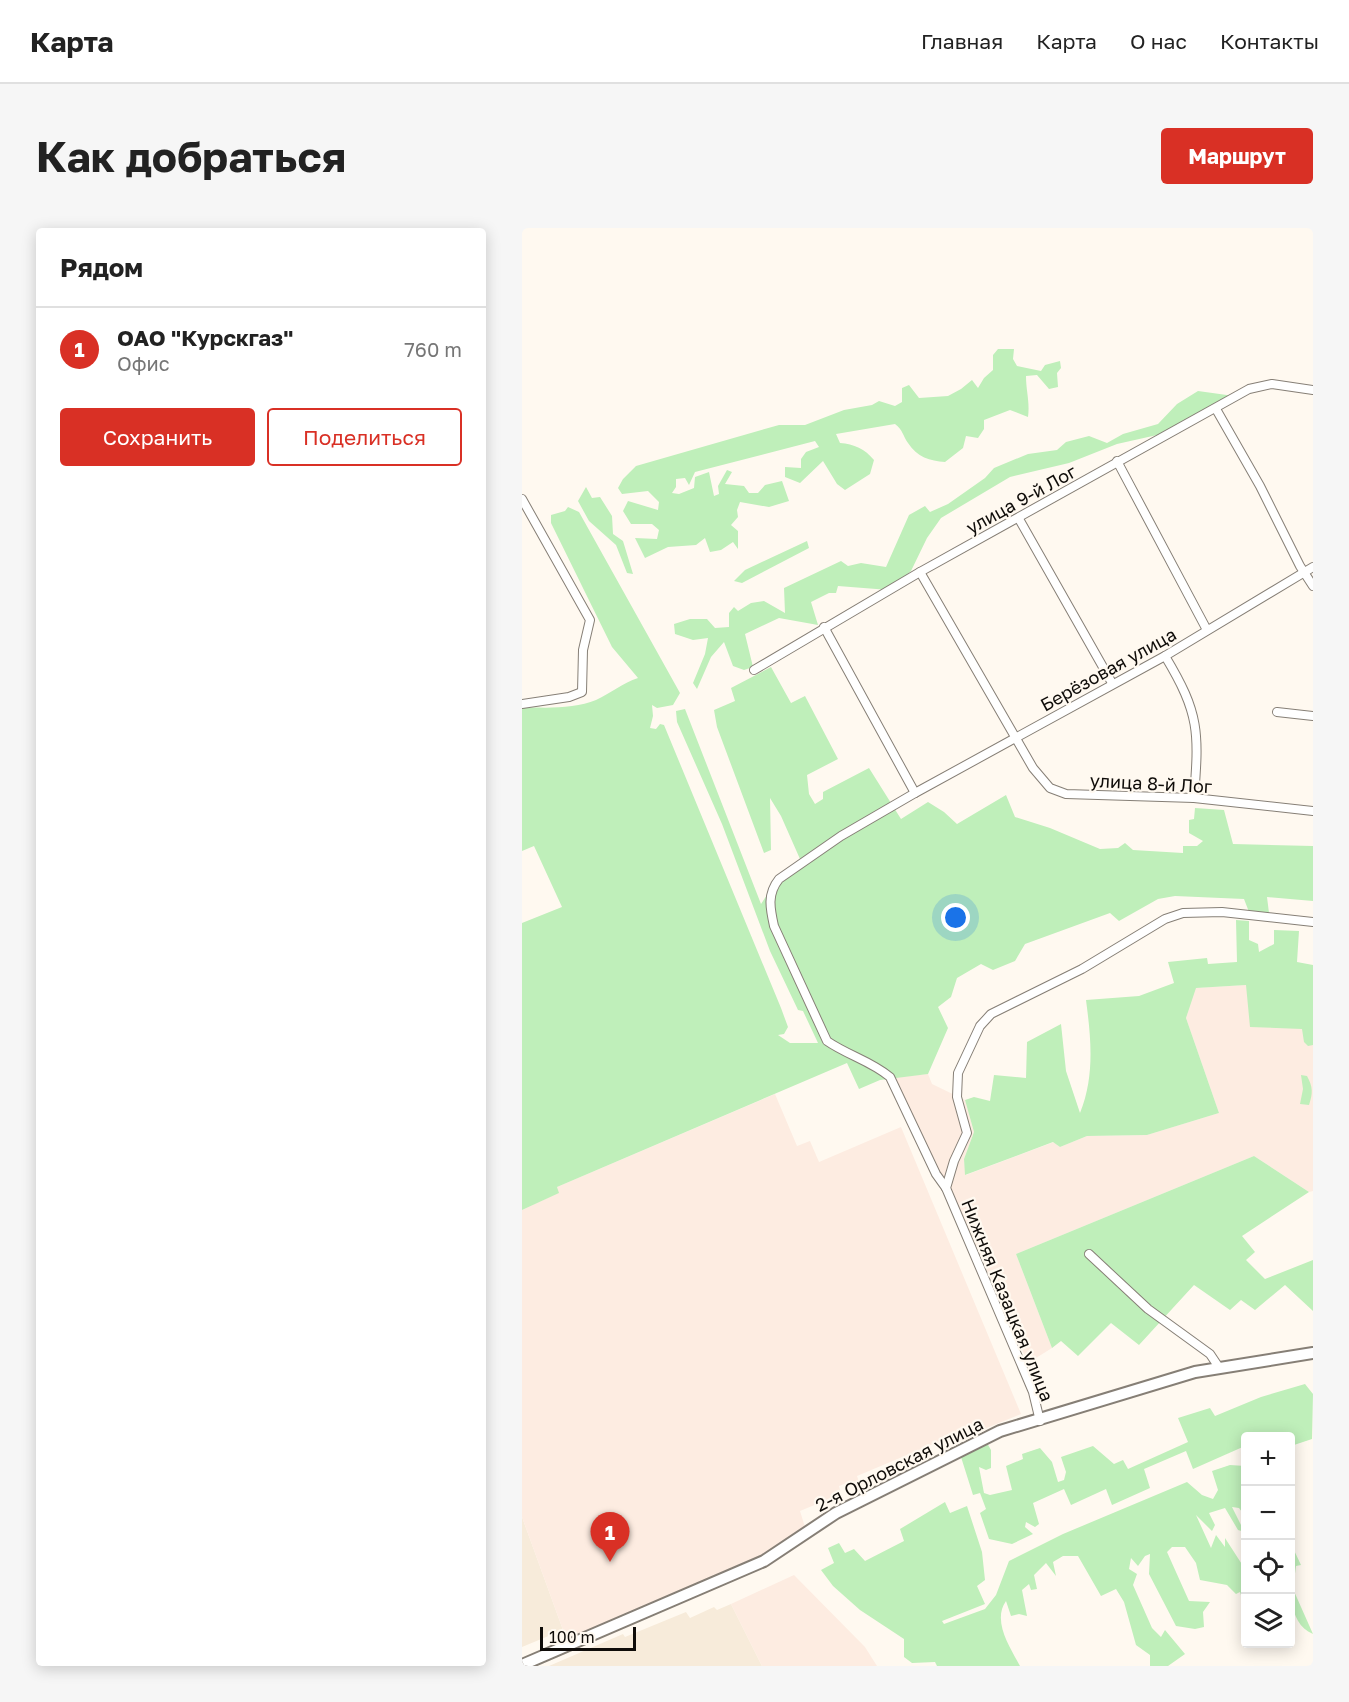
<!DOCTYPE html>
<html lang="ru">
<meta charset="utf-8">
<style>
body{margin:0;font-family:"Golos Text",sans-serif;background:#f6f6f6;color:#222}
.controls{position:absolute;right:18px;bottom:18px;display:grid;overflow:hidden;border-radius:6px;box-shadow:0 3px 15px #0003}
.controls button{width:54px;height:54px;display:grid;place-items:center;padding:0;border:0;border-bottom:2px solid #e0e0e0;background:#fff;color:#222;font:30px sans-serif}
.scale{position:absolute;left:18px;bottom:15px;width:96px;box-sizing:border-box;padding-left:6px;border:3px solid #0f0c09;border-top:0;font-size:16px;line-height:21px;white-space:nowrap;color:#0f0c09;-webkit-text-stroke:4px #fff9f0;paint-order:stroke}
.you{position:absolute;left:434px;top:690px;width:21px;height:21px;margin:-15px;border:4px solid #fff;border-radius:50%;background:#1a73e8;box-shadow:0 0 0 9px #1a73e833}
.badge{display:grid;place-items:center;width:39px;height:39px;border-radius:50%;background:#d93025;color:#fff;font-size:20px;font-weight:700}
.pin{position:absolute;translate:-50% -50px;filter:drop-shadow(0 2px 3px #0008)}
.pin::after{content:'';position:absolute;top:32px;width:21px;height:18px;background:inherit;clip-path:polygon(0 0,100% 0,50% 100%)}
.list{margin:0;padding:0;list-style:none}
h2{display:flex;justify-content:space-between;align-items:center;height:78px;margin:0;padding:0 24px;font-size:26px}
h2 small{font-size:20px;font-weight:400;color:#767676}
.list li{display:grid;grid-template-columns:39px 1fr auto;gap:18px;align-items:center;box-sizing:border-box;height:84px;padding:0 24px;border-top:2px solid #e0e0e0}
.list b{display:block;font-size:22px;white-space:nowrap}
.list p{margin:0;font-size:20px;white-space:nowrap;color:#767676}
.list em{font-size:20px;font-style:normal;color:#767676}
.actions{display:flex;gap:12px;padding:18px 24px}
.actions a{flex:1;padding:14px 0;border:2px solid #d93025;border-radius:6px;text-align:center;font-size:21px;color:#d93025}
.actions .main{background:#d93025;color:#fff}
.icon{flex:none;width:33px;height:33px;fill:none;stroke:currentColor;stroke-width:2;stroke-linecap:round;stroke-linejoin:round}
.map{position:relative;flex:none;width:791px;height:1438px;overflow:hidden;border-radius:6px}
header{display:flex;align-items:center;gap:36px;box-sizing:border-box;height:84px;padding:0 30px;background:#fff;border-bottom:2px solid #e0e0e0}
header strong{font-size:28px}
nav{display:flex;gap:33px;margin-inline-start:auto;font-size:21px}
.intro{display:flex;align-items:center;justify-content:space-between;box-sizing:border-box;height:144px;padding:0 36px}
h1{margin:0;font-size:42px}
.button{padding:15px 27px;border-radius:6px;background:#d93025;color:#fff;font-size:21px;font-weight:700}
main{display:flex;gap:36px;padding:0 36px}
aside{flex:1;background:#fff;border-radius:6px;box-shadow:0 3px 15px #0003}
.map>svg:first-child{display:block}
.built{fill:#f7ebda}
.industrial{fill:#fdece1}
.green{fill:#bfefba}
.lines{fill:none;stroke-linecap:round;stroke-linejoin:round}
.street-casing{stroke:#867f76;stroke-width:10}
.secondary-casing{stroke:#867f76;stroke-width:14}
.street{stroke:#fff;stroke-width:8}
.secondary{stroke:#fff;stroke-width:10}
.labels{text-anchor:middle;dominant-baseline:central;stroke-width:4.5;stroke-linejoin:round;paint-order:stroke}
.street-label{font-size:18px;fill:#0f0c09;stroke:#fff9f0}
</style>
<header>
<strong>Карта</strong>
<nav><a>Главная</a><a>Карта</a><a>О нас</a><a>Контакты</a></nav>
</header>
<div class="intro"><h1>Как добраться</h1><a class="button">Маршрут</a></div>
<main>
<aside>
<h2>Рядом<small></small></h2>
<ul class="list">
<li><span class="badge">1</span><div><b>ОАО &quot;Курскгаз&quot;</b><p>Офис</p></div><em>760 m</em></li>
</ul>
<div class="actions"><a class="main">Сохранить</a><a>Поделиться</a></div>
</aside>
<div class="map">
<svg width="791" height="1438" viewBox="0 0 791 1438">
<rect width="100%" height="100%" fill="#fff9f0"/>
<g class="built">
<path d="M0,1289L41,1402L0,1419Z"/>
<path d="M209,1376L240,1438H27L101,1406L103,1409L164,1384L168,1390L192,1379L195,1382Z"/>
</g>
<g class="industrial">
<path d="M724,757L791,801V963L787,964L732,928L494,1026L530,1120L506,1135L427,957L417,946L371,849L406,846L410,856L443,872L452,904L442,931L444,947L532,914L538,919L565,908L625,907L697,885L664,790L673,760Z"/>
<path d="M253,866L275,918L288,913L297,934L379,899L499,1186L425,1216L423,1211L335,1248L337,1254L328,1258L327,1254L317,1258L319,1266L278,1283L283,1299L241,1328L45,1413L0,1289V982L36,965L35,959Z"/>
<path d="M272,1347L343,1419L355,1438H240L209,1376Z"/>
</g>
<g class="green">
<path d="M476,121H492L491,131L495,138L519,143L523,137L538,133L539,140L535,145L536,159L527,161L515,147L504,148C504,163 508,174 506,189L488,182L462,192V201L456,210L444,208L441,220L423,234C408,233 395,229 386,215C381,208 381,202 373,196L314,206L318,215C332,216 343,221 352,232L348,246L323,262L315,256L301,233L278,255L263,249V239L279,240V231L284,224L297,219L293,213L173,244L167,257L163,250L154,251V259L150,265L157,266L172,260L173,249L187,244L192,268L197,266L196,258L205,242L210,244L203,256L222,258L227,265H236L243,257L260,253L267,273L247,279L218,274L215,282L216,289L209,297L216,303V321L211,314L199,322L188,324L183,310L174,317L146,319L123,330L113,310L135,311L137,302L130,296H109L101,283L106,273L136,282L137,274L126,263L100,266L96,260L101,251L114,238L257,197H283L322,182L350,177L357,173L373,178L380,174V160L387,157L397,170L426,168L439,161L450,152L456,160L462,150L471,142V127Z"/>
<path d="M676,163L712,168L644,205L595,216L547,235L488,249L419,290L405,310L389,343L367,362L316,358L314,365H307L289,374L296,397L257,390L223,406L231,439L222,442L211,438L202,414L189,429L175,461L171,455L183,426L186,410L171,412L153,406L152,396L168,391H185L193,400L207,399V385L212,379L216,383L229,375L242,373L263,385L262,360L319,333L326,338L339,335L364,339L387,287L403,278L408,284L426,276L463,250L472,240L506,226L535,222L544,214L567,208L585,215L601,206L636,196L655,176Z"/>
<path d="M64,259L70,270L78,269L90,288L91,306L101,313L111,346L105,345L94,317L67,293L56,273Z"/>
<path d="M46,279L57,284L158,465L151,477L135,480L130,477L131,488L128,500L134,501L138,496L142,497L259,780L266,799L262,806L256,807L268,815H296L281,783L276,782L248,723L200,596L155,494L154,483L163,481L239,676L258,647L278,631L259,588L248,570L249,622L242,625L195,499L192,482L213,473L209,460L249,439L269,475L283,468L316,531L285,547L287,566L293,576L301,571V564L347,540L379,591L406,574L422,584L435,596L484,567L493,589L528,600L578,621L596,620L603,615L611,622L661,625V618H675L681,613L667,605V592L672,591L673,580L702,582L711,616L791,618V673L745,669L747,685L727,684L722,671L653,668L636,671L597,693L588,685L503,716L493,733L471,742L459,736L435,750L429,769L416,779L426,800L406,846L358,852L337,861L325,835L35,959L37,965L0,982V695L40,679L12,618L0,623V479C23,480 53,481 74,472C89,465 101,455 116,450L90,419L29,295V287L43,283Z"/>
<path d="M285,313L287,320L220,355L212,353L223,342Z"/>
<path d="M714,692L727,693V712L736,716L737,724L752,716V702L777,703L775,734L791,737V817L786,818L782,814L780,801L728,799L724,757L674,760L664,790L697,885L625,907L565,908L538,919L531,914L443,947L442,931L452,904L443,872L452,869L468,873L472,847L504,850L505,814L539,796L544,843L558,885C573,848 569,810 564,772L617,768L652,755L646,734L685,730L686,736L715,734Z"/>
<path d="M779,847L785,848C791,859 791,865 787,877L778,876L781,861Z"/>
<path d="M732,928L787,964L720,1008L733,1024L724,1032L743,1051L791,1032V1083L763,1057L733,1082L719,1072L708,1082L672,1057L617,1117L589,1095L556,1128L539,1113L530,1120L494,1026Z"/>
<path d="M783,1156L791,1166L790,1211L769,1218L768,1208H724L723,1218L671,1241L664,1223L622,1241L628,1260L590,1277L584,1261L549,1277L542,1261L511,1275L517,1296L513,1299L504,1294L503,1299L511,1306L490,1316L467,1311L458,1285L464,1281L458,1265L451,1267L439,1229L465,1215L469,1222V1240L464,1242L457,1239L462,1265L468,1267L490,1262L484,1238L501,1231L500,1226L518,1220L530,1234L536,1254L542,1252L544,1244L539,1229L571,1218L592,1236L601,1232L606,1241L666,1214L656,1190L688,1180L693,1188L739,1169Z"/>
<path d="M708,1237L723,1238V1288L717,1280L710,1279L719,1297L723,1299V1304L716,1302L703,1280L687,1285L693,1297L690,1303L674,1287L689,1320L694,1307L703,1319V1310L723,1341V1380L718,1364L714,1366L705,1357L678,1352L674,1335L663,1319H650L645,1324L667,1373L688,1374L681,1384L682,1399L673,1401L654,1398L627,1346L628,1326L623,1328L616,1338L609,1330L607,1341L615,1346L611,1357L630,1400L639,1409L643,1402L663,1426L646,1438H628V1427L614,1417L602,1374L594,1361L579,1368L556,1328H541L531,1334L534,1348L524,1335L512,1347L515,1361L509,1362L507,1356L500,1362L505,1388L497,1386L489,1388L484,1373C470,1393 488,1419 498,1438H415L413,1434L390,1435L382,1429V1411L338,1382L311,1358L299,1342L312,1335L306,1320L317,1315L323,1325L332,1321L343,1333L382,1313L378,1301L423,1274L428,1285L445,1278L460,1324L463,1352L455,1358L463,1376L420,1393L422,1396L463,1381L474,1367L487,1333L541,1306L665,1254L680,1267L691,1271L696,1262L690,1243Z"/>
<path d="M768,1298L770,1318L779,1337L774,1338L771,1361L791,1406C764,1395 768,1354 769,1329L771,1325L769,1321Z"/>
</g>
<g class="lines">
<defs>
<g id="street">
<path d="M694,181L738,258L778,338L791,358"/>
<path d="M595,233L685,402"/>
<path d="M0,271L68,392L61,422L60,464L47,469L0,476"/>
<path d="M497,291L590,455"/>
<path d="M398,344L511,540L528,560L544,566L672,570L791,583"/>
<path d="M302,399L393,565"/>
<path d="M643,428C678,486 677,504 672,570"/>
<path d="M232,442L398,344L727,161L750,156L791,162"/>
<path d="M755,484L791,488"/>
<path d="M424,960L414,946L368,849C349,833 325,827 305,813L252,698C248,680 245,666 257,651L319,608L393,565L643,428L791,339"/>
<path d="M567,1026L626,1081L688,1126L696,1138"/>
<path d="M518,1193L511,1164L424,960L432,933L445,905L435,869L436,845L458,798L469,786L560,741L643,691L661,685L700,684L791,694"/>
</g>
<path id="secondary" d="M0,1437L242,1333L314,1285L478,1203L673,1144L791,1125"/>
</defs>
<use href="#street" class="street-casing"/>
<use href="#secondary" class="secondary-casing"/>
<use href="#street" class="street"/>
<use href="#secondary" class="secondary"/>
</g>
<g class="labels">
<g class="street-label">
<text transform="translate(499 271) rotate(-29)">улица 9-й Лог</text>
<text transform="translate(586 441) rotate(-29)">Берёзовая улица</text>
<text transform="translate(629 555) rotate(3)">улица 8-й Лог</text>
<text transform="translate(486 1072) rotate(68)">Нижняя Казацкая улица</text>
<text transform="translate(377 1236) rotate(-27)">2-я Орловская улица</text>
</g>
</g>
</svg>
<div class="controls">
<button>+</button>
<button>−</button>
<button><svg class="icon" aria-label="locate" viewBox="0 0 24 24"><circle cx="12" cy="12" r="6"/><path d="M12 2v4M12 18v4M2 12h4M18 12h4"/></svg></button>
<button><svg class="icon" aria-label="layers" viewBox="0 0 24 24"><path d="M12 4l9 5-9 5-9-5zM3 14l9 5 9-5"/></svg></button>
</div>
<div class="scale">100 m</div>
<div class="you"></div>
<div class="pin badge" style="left:88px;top:1334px">1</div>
</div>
</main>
